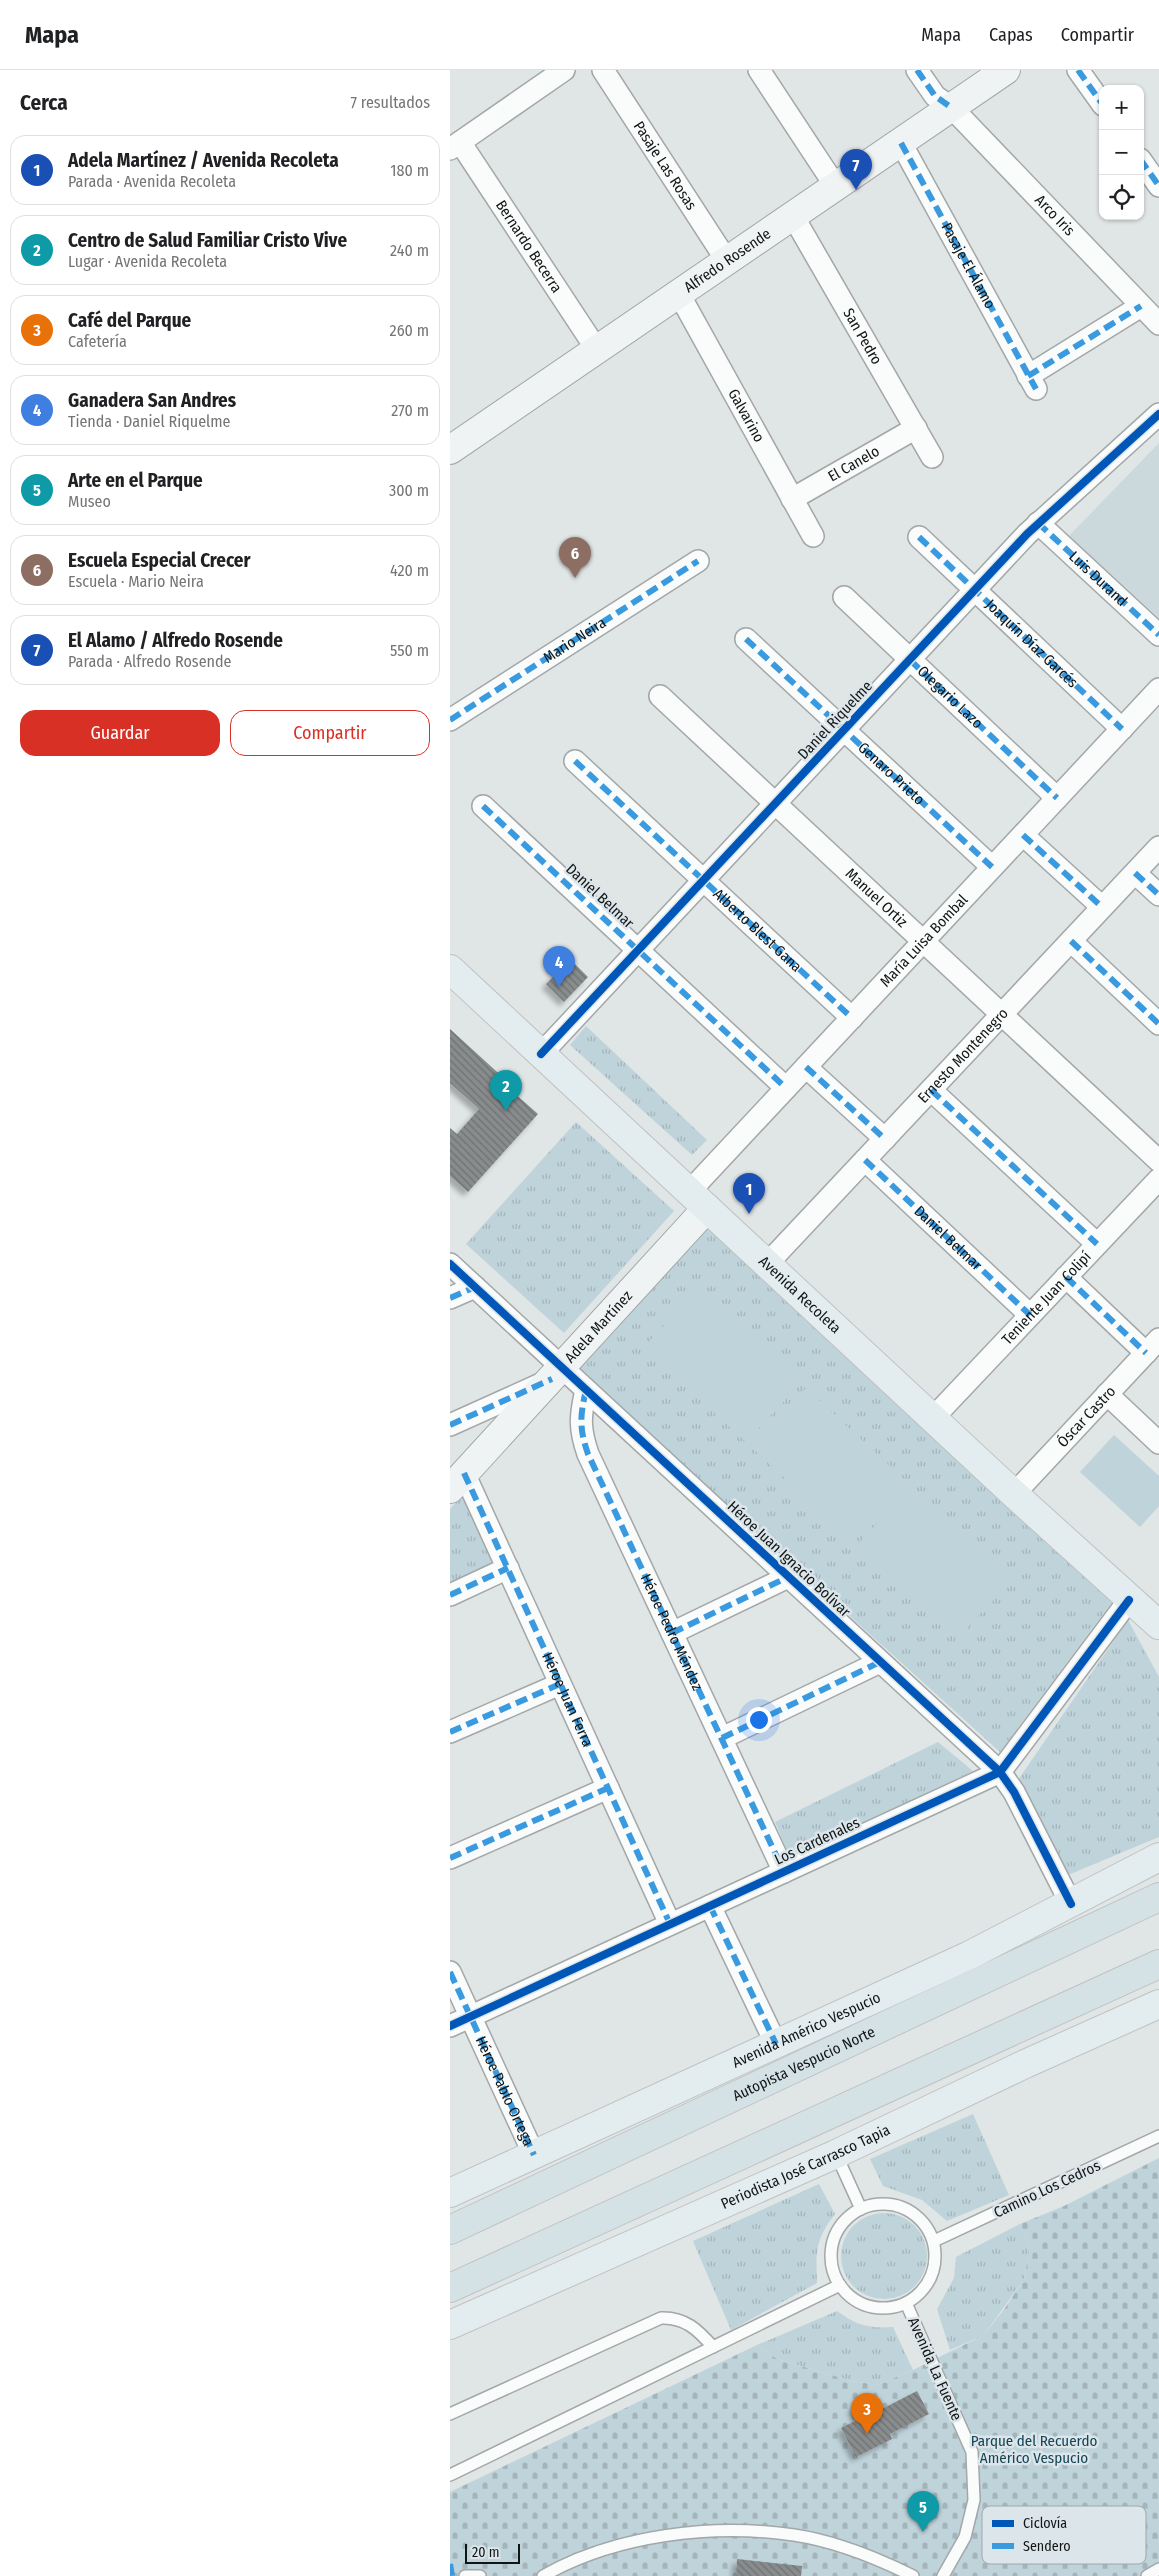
<!DOCTYPE html>
<html lang="es">
<meta charset="utf-8">
<style>
body{margin:0;font-family:"Fira Sans Condensed",sans-serif;background:#f6f6f6;color:#202124}
.controls{position:absolute;right:15px;top:15px;display:grid;overflow:hidden;border-radius:10px;box-shadow:0 1px 4px #0004}
.controls button{width:45px;height:45px;display:grid;place-items:center;padding:0;border:0;border-bottom:1px solid #e0e0e0;background:#fff;color:#202124;font:25px sans-serif}
.scale{position:absolute;left:15px;bottom:12px;width:55px;box-sizing:border-box;padding-left:5px;border:2px solid #111516;border-top:0;font-size:14px;line-height:18px;white-space:nowrap;color:#111516;-webkit-text-stroke:4px #dce6ea;paint-order:stroke}
.you{position:absolute;left:308px;top:1649px;width:18px;height:18px;margin:-12px;border:4px solid #fff;border-radius:50%;background:#1a73e8;box-shadow:0 0 0 8px #1a73e833}
.badge{display:grid;place-items:center;width:32px;height:32px;border-radius:50%;background:#d93025;color:#fff;font-size:16px;font-weight:700}
.pin{position:absolute;translate:-50% -41px;filter:drop-shadow(0 1px 2px #0008)}
.pin::after{content:'';position:absolute;top:26px;width:18px;height:15px;background:inherit;clip-path:polygon(0 0,100% 0,50% 100%)}
.list{margin:0;padding:0;list-style:none}
h2{display:flex;justify-content:space-between;align-items:center;height:65px;margin:0;padding:0 20px;font-size:21px}
h2 small{font-size:16px;font-weight:400;color:#757577}
.list li{display:grid;grid-template-columns:32px 1fr auto;gap:15px;align-items:center;box-sizing:border-box;height:70px;margin:0 10px 10px;padding:0 10px;border:1px solid #e0e0e0;border-radius:15px}
.list b{display:block;font-size:19px;white-space:nowrap}
.list p{margin:0;font-size:16px;white-space:nowrap;color:#757577}
.list em{font-size:16px;font-style:normal;color:#757577}
.actions{display:flex;gap:10px;padding:15px 20px}
.actions a{flex:1;padding:11px 0;border:1px solid #d93025;border-radius:15px;text-align:center;font-size:18px;color:#d93025}
.actions .main{background:#d93025;color:#fff}
.icon{flex:none;width:28px;height:28px;fill:none;stroke:currentColor;stroke-width:2;stroke-linecap:round;stroke-linejoin:round}
.map{position:relative;flex:none;width:709px;height:2506px;overflow:hidden}
header{display:flex;align-items:center;gap:30px;box-sizing:border-box;height:70px;padding:0 25px;background:#fff;border-bottom:1px solid #e0e0e0}
header strong{font-size:24px}
nav{display:flex;gap:28px;margin-inline-start:auto;font-size:18px}
main{display:flex}
aside{flex:1;background:#fff}
.map>svg:first-child{display:block}
.built{fill:#cbd8dc}
.grass{fill:url(#grass-tufts)}
.cemetery{fill:url(#cemetery-stones)}
.garden{fill:#bfd3da}
.building{fill:url(#building-back-hatch);filter:url(#shadow)}
.lines{fill:none;stroke-linecap:round;stroke-linejoin:round}
.lane-casing{stroke:#a3a7a8;stroke-width:14}
.street-casing{stroke:#a3a7a8;stroke-width:24}
.secondary-casing{stroke:#a3a7a8;stroke-width:30}
.primary-casing{stroke:#c0c2c3;stroke-width:30}
.highway-casing{stroke:#c0c2c3;stroke-width:30}
.lane{stroke:#fafbfb;stroke-width:11}
.street{stroke:#fafbfb;stroke-width:21}
.secondary{stroke:#eff3f4;stroke-width:28}
.primary{stroke:#e3ecee;stroke-width:28}
.highway{stroke:#d4e2e6;stroke-width:28}
.quiet{stroke:#3a9adf;stroke-width:6;stroke-dasharray:12 6;stroke-linecap:butt}
.cycleway-casing{stroke:#dce6ea;stroke-width:11}
.cycleway{stroke:#0057b8;stroke-width:8}
.labels{text-anchor:middle;dominant-baseline:central;stroke-width:5;stroke-linejoin:round;paint-order:stroke}
.street-label{font-size:15px;fill:#111516;stroke:#dce6ea}
.park-label{font-size:15px;fill:#144555;stroke:#dce6ea}
.key{fill:#dce6ea;stroke:#9fa7aa;stroke-width:1}
.key-label{font-size:14px;fill:#111516}
</style>
<header>
<strong>Mapa</strong>
<nav><a>Mapa</a><a>Capas</a><a>Compartir</a></nav>
</header>
<main>
<aside>
<h2>Cerca<small>7 resultados</small></h2>
<ul class="list">
<li><span class="badge" style="background:#1a4fb4">1</span><div><b>Adela Martínez / Avenida Recoleta</b><p>Parada · Avenida Recoleta</p></div><em>180 m</em></li>
<li><span class="badge" style="background:#0f9aa8">2</span><div><b>Centro de Salud Familiar Cristo Vive</b><p>Lugar · Avenida Recoleta</p></div><em>240 m</em></li>
<li><span class="badge" style="background:#e8710a">3</span><div><b>Café del Parque</b><p>Cafetería</p></div><em>260 m</em></li>
<li><span class="badge" style="background:#3f7fe0">4</span><div><b>Ganadera San Andres</b><p>Tienda · Daniel Riquelme</p></div><em>270 m</em></li>
<li><span class="badge" style="background:#0f9aa8">5</span><div><b>Arte en el Parque</b><p>Museo</p></div><em>300 m</em></li>
<li><span class="badge" style="background:#8d6e63">6</span><div><b>Escuela Especial Crecer</b><p>Escuela · Mario Neira</p></div><em>420 m</em></li>
<li><span class="badge" style="background:#1a4fb4">7</span><div><b>El Alamo / Alfredo Rosende</b><p>Parada · Alfredo Rosende</p></div><em>550 m</em></li>
</ul>
<div class="actions"><a class="main">Guardar</a><a>Compartir</a></div>
</aside>
<div class="map">
<svg width="709" height="2506" viewBox="0 0 709 2506">
<defs>
<pattern id="grass-tufts" width="24" height="20" patternUnits="userSpaceOnUse" patternTransform="scale(1.25)"><rect width="24" height="20" fill="#bfd3da"/><path d="M3 7l-1-3M5 7V3M7 7l1-3M15 17l-1-3M17 17v-4M19 17l1-3" fill="none" stroke="#a3b4ba"/></pattern>
<pattern id="cemetery-stones" width="16" height="16" patternUnits="userSpaceOnUse" patternTransform="scale(1.25)"><rect width="16" height="16" fill="#bfd3da"/><path d="M2 7V4a2 2 0 0 1 4 0v3zM10 15v-3a2 2 0 0 1 4 0v3z" fill="#a3b4ba"/></pattern>
<pattern id="building-back-hatch" width="6" height="6" patternUnits="userSpaceOnUse" patternTransform="scale(1.25)"><rect width="6" height="6" fill="#898c8d"/><path d="M-1 5l2 2M0 0l6 6M5-1l2 2" fill="none" stroke="#6f7172"/></pattern>
<filter id="shadow"><feDropShadow dx="-4.5" dy="4.5" stdDeviation="2.5" flood-color="#0004"/></filter>
</defs>
<rect width="100%" height="100%" fill="#e0e5e6"/>
<path class="built" d="M709,373V548L619,466Z"/>
<g class="grass">
<path d="M136,956L257,1070L242,1085L120,975Z"/>
<path d="M126,1052L224,1141L114,1263L16,1174Z"/>
<path d="M258,1154L662,1532L550,1682L127,1299Z"/>
<path d="M16,1422L42,1490L38,1500L0,1517V1439Z"/>
<path d="M678,1550L709,1607V1767L618,1805L568,1710Z"/>
<path d="M488,1672L523,1701L340,1788L325,1752Z"/>
<path d="M523,2044L559,2125L497,2151L472,2130L433,2116L420,2089Z"/>
<path d="M369,2114L385,2144C365,2170 366,2181 367,2213L281,2260L243,2171Z"/>
<circle cx="434" cy="2186" r="43"/>
<path d="M570,2154L580,2178L574,2209L534,2265L500,2280L487,2239L504,2208L506,2187Z"/>
<path d="M387,2241C406,2255 419,2259 443,2257L463,2300L428,2315L402,2311L327,2289L307,2275Z"/>
</g>
<path class="cemetery" d="M709,2088V2506H0V2422L307,2275L327,2289L402,2311L428,2315L463,2300L534,2265L555,2238L574,2209L580,2178L570,2154L614,2136Z"/>
<g class="garden">
<path d="M248,1218L351,1313L296,1372L194,1277Z"/>
<path d="M356,1318L456,1411L401,1470L301,1377Z"/>
<path d="M664,1365L709,1406V1436L690,1457L630,1402Z"/>
<path d="M462,1416L562,1510L507,1569L407,1475Z"/>
</g>
<g class="building">
<path d="M125,894L138,907L114,932L96,914L112,898L117,902Z"/>
<path d="M0,959L57,1011L54,1014L88,1044L18,1122L0,1106V1058L7,1064L29,1039L0,1013Z"/>
<path d="M467,2321L479,2344L440,2364L442,2369L406,2387L391,2358L407,2350L402,2338L422,2328L428,2341Z"/>
<path d="M287,2489L352,2496L351,2506H286Z"/>
</g>
<g class="lines">
<defs>
<g id="lane">
<path d="M386,2084L411,2139"/>
<circle cx="433" cy="2186" r="52"/>
<path d="M484,2171L709,2066"/>
<path d="M456,2233L522,2382L524,2430L515,2467L493,2506"/>
<path d="M0,2344L211,2248C235,2247 248,2260 263,2277"/>
<path d="M0,2405L390,2215"/>
<path d="M15,2506H30"/>
<path d="M93,2506C165,2465 263,2453 344,2465C384,2471 427,2488 463,2506"/>
<path d="M697,2506L709,2499"/>
</g>
<g id="street">
<path id="s1" d="M153,0L277,191"/>
<path d="M309,0L386,117"/>
<path id="s2" d="M467,0L485,26L502,38L709,254"/>
<path d="M628,0L653,35"/>
<path id="s3" d="M10,72L147,280"/>
<path id="s4" d="M451,73L586,319"/>
<path d="M0,79L114,0"/>
<path d="M690,89L709,116"/>
<path id="s5" d="M343,146L482,387"/>
<path id="s6" d="M229,224L363,466"/>
<path d="M578,306L691,236"/>
<path id="s7" d="M342,429L466,358"/>
<path id="s8" d="M588,453L709,565"/>
<path id="s9" d="M469,467L672,659"/>
<path id="s10" d="M394,527L607,728"/>
<path id="s11" d="M296,569L542,797"/>
<path id="s12" d="M210,626L709,1091"/>
<path id="s13" d="M0,650L248,491"/>
<path d="M125,691L402,948"/>
<path d="M33,736L336,1018"/>
<path d="M573,765L652,837"/>
<path d="M685,803L709,825"/>
<path d="M621,871L709,954"/>
<path d="M91,984L577,464L709,344"/>
<path d="M356,997L435,1069"/>
<path d="M481,1020L647,1174"/>
<path d="M415,1090L580,1245"/>
<path id="s14" d="M239,1122L709,619"/>
<path d="M0,1194L550,1702L564,1722L621,1834"/>
<path id="s15" d="M317,1194L709,777"/>
<path d="M616,1207L696,1283"/>
<path d="M0,1228L25,1217"/>
<path d="M136,1320C130,1346 129,1358 138,1384L334,1802"/>
<path d="M657,1324L709,1373"/>
<path id="s16" d="M483,1348L709,1109"/>
<path d="M0,1355L93,1313"/>
<path d="M14,1403L220,1854"/>
<path id="s17" d="M564,1424L709,1269"/>
<path d="M0,1525L58,1498"/>
<path d="M222,1563L338,1507"/>
<path d="M0,1662L110,1614"/>
<path d="M272,1668L430,1592"/>
<path d="M0,1788L158,1718"/>
<path d="M260,1836L326,1974"/>
<path id="s18" d="M0,1902L84,2085"/>
<path d="M0,1956L550,1702L679,1530"/>
</g>
<g id="secondary">
<path id="s19" d="M0,380L556,0"/>
<path id="s20" d="M0,1419L257,1138"/>
</g>
<g id="primary">
<path id="s21" d="M0,899L564,1424L709,1555"/>
<path id="s22" d="M0,2123L518,1886L709,1787"/>
<path id="s23" d="M0,2255L386,2084L575,1994L709,1934"/>
</g>
<g id="highway">
<path id="s24" d="M0,2160L709,1827"/>
<path d="M0,2218L709,1894"/>
</g>
</defs>
<use href="#lane" class="lane-casing"/>
<use href="#street" class="street-casing"/>
<use href="#secondary" class="secondary-casing"/>
<use href="#primary" class="primary-casing"/>
<use href="#highway" class="highway-casing"/>
<use href="#lane" class="lane"/>
<use href="#street" class="street"/>
<use href="#secondary" class="secondary"/>
<use href="#primary" class="primary"/>
<use href="#highway" class="highway"/>
<g class="quiet">
<path d="M467,0L485,26L502,38"/>
<path d="M628,0L653,35"/>
<path d="M451,73L586,319"/>
<path d="M690,89L709,116"/>
<path d="M578,306L691,236"/>
<path d="M588,453L709,565"/>
<path d="M469,467L672,659"/>
<path d="M296,569L542,797"/>
<path d="M460,590L607,728"/>
<path d="M0,650L248,491"/>
<path id="s25" d="M125,691L402,948"/>
<path d="M33,736L336,1018"/>
<path d="M573,765L652,837"/>
<path d="M685,803L709,825"/>
<path d="M621,871L709,954"/>
<path d="M356,997L435,1069"/>
<path d="M481,1020L647,1174"/>
<path id="s26" d="M415,1090L580,1245"/>
<path d="M616,1207L696,1283"/>
<path d="M0,1228L25,1217"/>
<path id="s27" d="M136,1320C130,1346 129,1358 138,1384L334,1802"/>
<path d="M0,1355L102,1309"/>
<path id="s28" d="M14,1403L220,1854"/>
<path d="M0,1525L58,1498"/>
<path d="M222,1563L338,1507"/>
<path d="M0,1662L110,1614"/>
<path d="M272,1668L430,1592"/>
<path d="M0,1788L158,1718"/>
<path d="M260,1836L326,1974"/>
<path d="M0,1902L84,2085"/>
<path d="M0,2494L2,2506"/>
</g>
<defs>
<g id="cycleway">
<path d="M91,984L577,464L709,344"/>
<path d="M0,1194L550,1702L564,1722L621,1834"/>
<path d="M0,1956L550,1702L679,1530"/>
</g>
</defs>
<use href="#cycleway" class="cycleway-casing"/>
<use href="#cycleway" class="cycleway"/>
</g>
<g class="labels">
<g class="street-label">
<text stroke="none"><textPath href="#s1" startOffset="114">Pasaje Las Rosas</textPath></text>
<text stroke="none"><textPath href="#s2" startOffset="201">Arco Iris</textPath></text>
<text stroke="none"><textPath href="#s3" startOffset="125">Bernardo Becerra</textPath></text>
<text stroke="none"><textPath href="#s19" startOffset="336">Alfredo Rosende</textPath></text>
<text stroke="none"><textPath href="#s4" startOffset="140">Pasaje El Álamo</textPath></text>
<text stroke="none"><textPath href="#s5" startOffset="139">San Pedro</textPath></text>
<text stroke="none"><textPath href="#s6" startOffset="139">Galvarino</textPath></text>
<text stroke="none"><textPath href="#s7" startOffset="71">El Canelo</textPath></text>
<text stroke="none"><textPath href="#s8" startOffset="82">Luis Durand</textPath></text>
<text stroke="none"><textPath href="#s13" startOffset="148">Mario Neira</textPath></text>
<text stroke="none"><textPath href="#s9" startOffset="155">Joaquín Díaz Garcés</textPath></text>
<text stroke="none"><textPath href="#s10" startOffset="146">Olegario Lazo</textPath></text>
<text transform="translate(385 650) rotate(-47)">Daniel Riquelme</text>
<text stroke="none"><textPath href="#s11" startOffset="198">Genaro Prieto</textPath></text>
<text transform="translate(150 826) rotate(43)">Daniel Belmar</text>
<text stroke="none"><textPath href="#s12" startOffset="296">Manuel Ortiz</textPath></text>
<text stroke="none"><textPath href="#s25" startOffset="249">Alberto Blest Gana</textPath></text>
<text stroke="none"><textPath href="#s14" startOffset="344">María Luisa Bombal</textPath></text>
<text stroke="none"><textPath href="#s15" startOffset="286">Ernesto Montenegro</textPath></text>
<text stroke="none"><textPath href="#s26" startOffset="114">Daniel Belmar</textPath></text>
<text stroke="none"><textPath href="#s21" startOffset="478">Avenida Recoleta</textPath></text>
<text stroke="none"><textPath href="#s16" startOffset="165">Teniente Juan Colipí</textPath></text>
<text stroke="none"><textPath href="#s20" startOffset="220">Adela Martínez</textPath></text>
<text stroke="none"><textPath href="#s17" startOffset="106">Óscar Castro</textPath></text>
<text transform="translate(339 1489) rotate(43)">Héroe Juan Ignacio Bolívar</text>
<text stroke="none"><textPath href="#s27" startOffset="262">Héroe Pedro Méndez</textPath></text>
<text stroke="none"><textPath href="#s28" startOffset="249">Héroe Juan Ferra</textPath></text>
<text transform="translate(367 1771) rotate(-25)">Los Cardenales</text>
<text stroke="none"><textPath href="#s22" startOffset="392">Avenida Américo Vespucio</textPath></text>
<text stroke="none"><textPath href="#s24" startOffset="391">Autopista Vespucio Norte</textPath></text>
<text stroke="none"><textPath href="#s18" startOffset="131">Héroe Pablo Ortega</textPath></text>
<text stroke="none"><textPath href="#s23" startOffset="389">Periodista José Carrasco Tapia</textPath></text>
<text transform="translate(597 2119) rotate(-25)">Camino Los Cedros</text>
<text transform="translate(485 2299) rotate(66)">Avenida La Fuente</text>
</g>
<g class="park-label">
<text x="584" y="2371">Parque del Recuerdo<tspan x="584" dy="17">Américo Vespucio</tspan></text>
</g>
</g>
<rect x="532" y="2436" width="164" height="58" rx="8" class="key"/>
<rect x="542" y="2450" width="22" height="7" fill="#0057b8"/>
<rect x="542" y="2473" width="22" height="6" fill="#3a9adf"/>
<g class="key-label">
<text x="573" y="2458">Ciclovía</text>
<text x="573" y="2481">Sendero</text>
</g>
</svg>
<div class="controls">
<button>+</button>
<button>−</button>
<button><svg class="icon" aria-label="locate" viewBox="0 0 24 24"><circle cx="12" cy="12" r="6"/><path d="M12 2v4M12 18v4M2 12h4M18 12h4"/></svg></button>
</div>
<div class="scale">20 m</div>
<div class="you"></div>
<div class="pin badge" style="left:299px;top:1144px;background:#1a4fb4">1</div>
<div class="pin badge" style="left:56px;top:1041px;background:#0f9aa8">2</div>
<div class="pin badge" style="left:417px;top:2364px;background:#e8710a">3</div>
<div class="pin badge" style="left:109px;top:917px;background:#3f7fe0">4</div>
<div class="pin badge" style="left:473px;top:2462px;background:#0f9aa8">5</div>
<div class="pin badge" style="left:125px;top:508px;background:#8d6e63">6</div>
<div class="pin badge" style="left:406px;top:120px;background:#1a4fb4">7</div>
</div>
</main>
